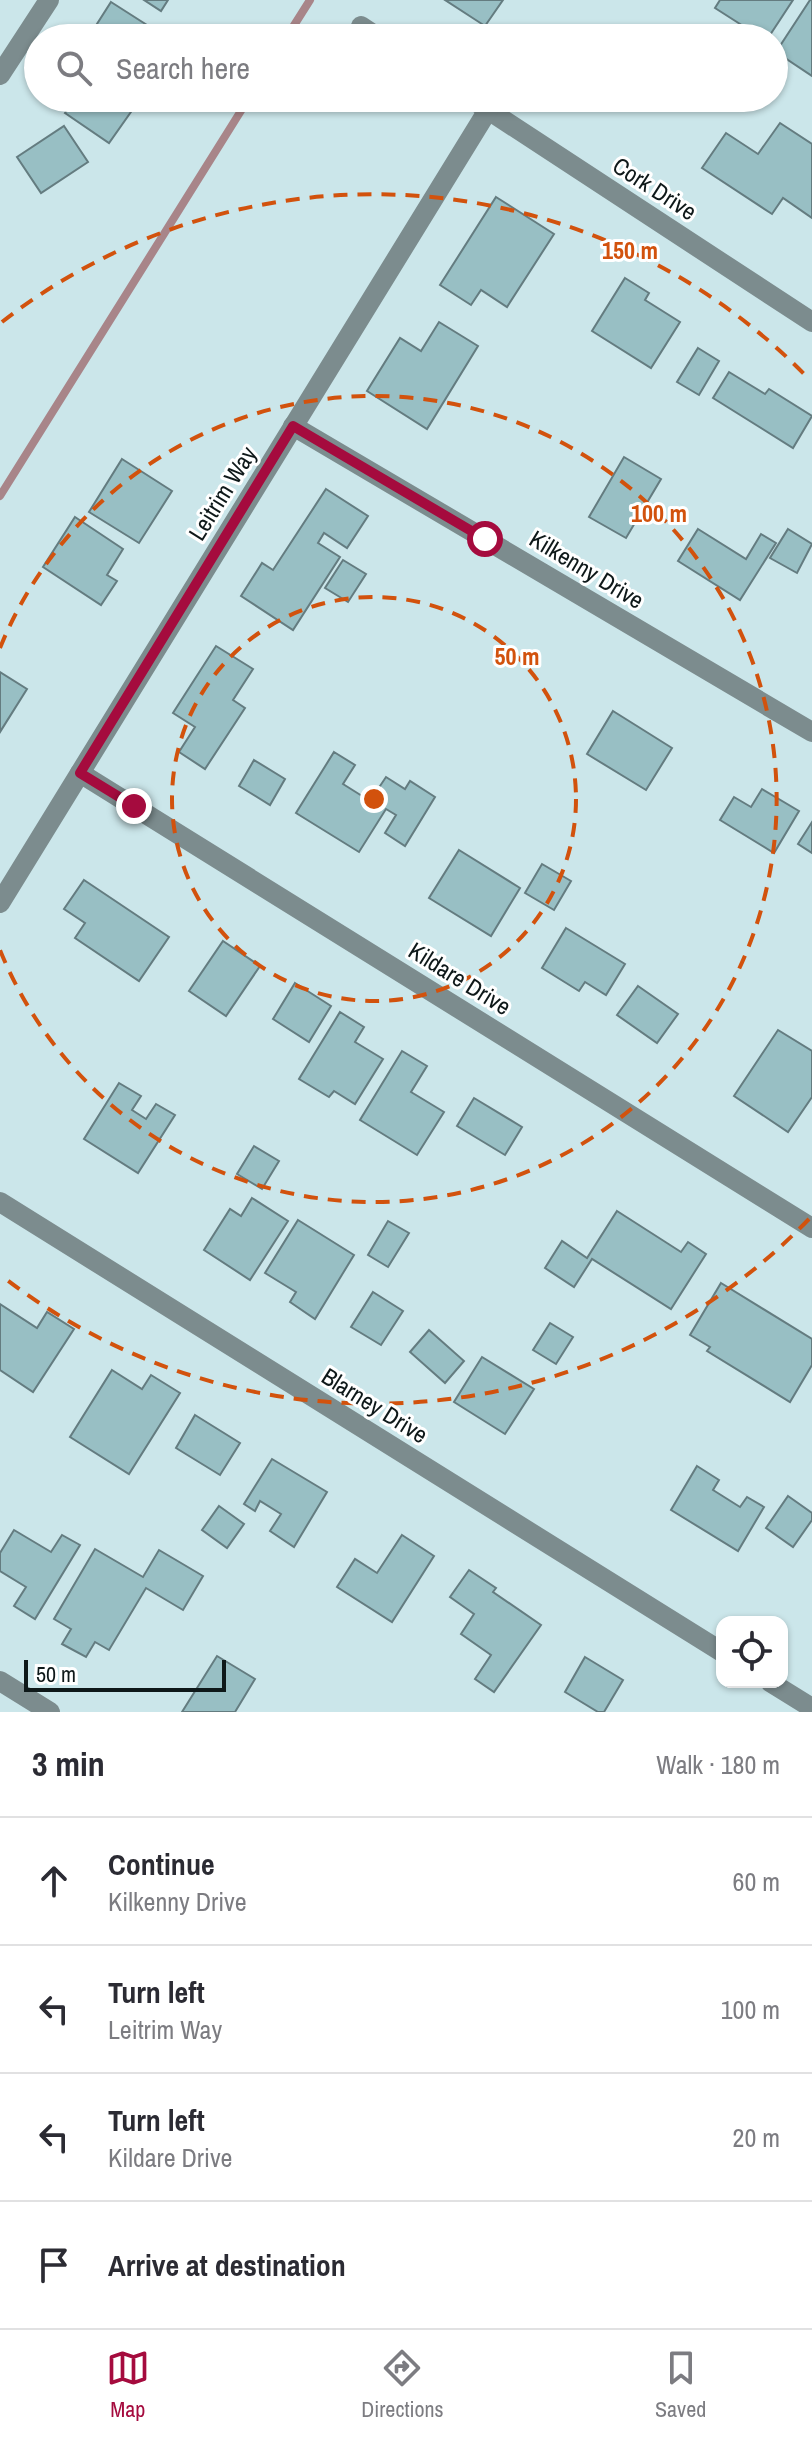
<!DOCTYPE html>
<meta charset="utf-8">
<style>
body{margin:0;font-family:"Archivo Narrow",sans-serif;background:#f7f7f7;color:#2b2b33}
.controls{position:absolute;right:24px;bottom:24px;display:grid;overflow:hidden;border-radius:16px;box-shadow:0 2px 6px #0004}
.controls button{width:72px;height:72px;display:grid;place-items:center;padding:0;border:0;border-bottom:2px solid #e1e1e2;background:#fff;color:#2b2b33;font:40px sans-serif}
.scale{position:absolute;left:24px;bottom:20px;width:202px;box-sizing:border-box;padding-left:8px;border:4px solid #0e1819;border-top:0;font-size:22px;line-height:28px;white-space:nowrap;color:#0e1819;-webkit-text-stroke:6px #fff;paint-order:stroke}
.stop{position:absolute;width:24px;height:24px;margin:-18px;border:6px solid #a50b3e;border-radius:50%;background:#fff}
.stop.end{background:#a50b3e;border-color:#fff;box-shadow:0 2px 8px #0008}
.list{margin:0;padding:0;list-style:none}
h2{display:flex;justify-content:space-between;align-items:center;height:104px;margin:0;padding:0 32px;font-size:34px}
h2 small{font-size:26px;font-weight:400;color:#7c7c81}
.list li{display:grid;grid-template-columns:52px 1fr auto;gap:24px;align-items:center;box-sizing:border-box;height:128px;padding:0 32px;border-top:2px solid #e1e1e2}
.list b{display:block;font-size:30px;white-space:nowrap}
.list p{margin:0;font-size:26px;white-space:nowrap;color:#7c7c81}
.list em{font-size:26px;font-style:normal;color:#7c7c81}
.icon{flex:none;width:44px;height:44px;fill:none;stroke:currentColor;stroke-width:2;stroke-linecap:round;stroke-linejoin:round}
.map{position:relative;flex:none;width:812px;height:1712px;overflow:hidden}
.search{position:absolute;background:#fff;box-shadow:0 2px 6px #0004;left:24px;right:24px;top:24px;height:88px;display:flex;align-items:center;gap:20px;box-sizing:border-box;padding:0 28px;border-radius:44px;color:#7c7c81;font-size:30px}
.sheet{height:616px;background:#fff}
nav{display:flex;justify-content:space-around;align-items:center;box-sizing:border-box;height:112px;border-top:2px solid #e1e1e2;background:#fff;font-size:22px;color:#7c7c81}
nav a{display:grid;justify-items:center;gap:4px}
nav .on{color:#a50b3e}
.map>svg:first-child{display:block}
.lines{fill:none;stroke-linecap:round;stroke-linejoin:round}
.stream{stroke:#a88589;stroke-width:8}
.building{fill:#98bfc4;stroke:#647c80;stroke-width:2}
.street{stroke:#7c8c8e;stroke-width:20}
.route{stroke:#a50b3e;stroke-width:10}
.ring{fill:none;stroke:#d2520d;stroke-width:4;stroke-dasharray:14 10}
.labels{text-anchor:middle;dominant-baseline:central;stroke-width:6;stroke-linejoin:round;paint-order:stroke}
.street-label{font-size:24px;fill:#0e1819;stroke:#fff}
.centre{fill:#d2520d;stroke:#fff;stroke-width:4}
.ring-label{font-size:24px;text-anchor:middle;font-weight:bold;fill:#d2520d;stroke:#fff;stroke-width:6;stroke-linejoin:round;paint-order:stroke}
</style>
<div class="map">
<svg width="812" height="1712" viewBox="0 0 812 1712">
<rect width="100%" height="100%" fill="#cbe6ea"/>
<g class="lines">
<g class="stream">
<path d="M286,38L310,0"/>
<path d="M0,496L249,98"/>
</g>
</g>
<g class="building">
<path d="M144,0H168L161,11Z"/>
<path d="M445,0H503L485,26Z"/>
<path d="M720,0H793L768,38H762L715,8Z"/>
<path d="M810,0H812V76L776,52Z"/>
<path d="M111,2L161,34L158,38H88Z"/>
<path d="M76,98H116L133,109L109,143L65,113Z"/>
<path d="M593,98H615L609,108Z"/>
<path d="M780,123L812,144V218L783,198L772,214L702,168L726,133L758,154Z"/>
<path d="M64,126L88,162L41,193L17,157Z"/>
<path d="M496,197L554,234L507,307L481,290L471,305L440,285Z"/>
<path d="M625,278L649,293L645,300L680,322L651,368L592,331Z"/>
<path d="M439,322L478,346L427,429L367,391L400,338L421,351Z"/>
<path d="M698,348L719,361L699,395L677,382Z"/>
<path d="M729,372L765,394L769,389L812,416L793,448L713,398Z"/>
<path d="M624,457L661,479L626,538L589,517Z"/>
<path d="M122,459L172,491L139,543L89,512Z"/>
<path d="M326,489L368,516L347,548L324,533L318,543L340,557L293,630L241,596L262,563L273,570Z"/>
<path d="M75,517L123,549L107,575L117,581L101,605L43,567Z"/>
<path d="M698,529L746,559L761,534L776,543L740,600L678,561Z"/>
<path d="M788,529L812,544L797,573L770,558Z"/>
<path d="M343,560L366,574L348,602L325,588Z"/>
<path d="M216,646L253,669L233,700L245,708L205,769L179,752L195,727L173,713Z"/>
<path d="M0,672L27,689L0,732Z"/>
<path d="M613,711L672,748L646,790L587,754Z"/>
<path d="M334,752L355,765L343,784L370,801L386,777L405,789L410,781L435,797L405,846L385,833L396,815L386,809L359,852L296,813Z"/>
<path d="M254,760L285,779L270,805L239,786Z"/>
<path d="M762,789L799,811L774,853L720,820L734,797L751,807Z"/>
<path d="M812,822V853L798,844Z"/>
<path d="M459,850L520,888L491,936L429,898Z"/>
<path d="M542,864L571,881L554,910L525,893Z"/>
<path d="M84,880L169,937L139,981L75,938L85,923L64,909Z"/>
<path d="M566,928L625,964L606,995L585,982L579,991L542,968Z"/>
<path d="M223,941L260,966L226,1016L189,991Z"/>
<path d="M295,983L331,1006L309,1042L273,1019Z"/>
<path d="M638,986L678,1014L657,1043L617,1015Z"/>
<path d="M340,1012L364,1027L355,1042L383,1059L355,1104L334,1091L329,1097L299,1079Z"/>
<path d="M778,1030L812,1051V1097L788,1132L734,1096Z"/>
<path d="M402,1051L427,1066L411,1092L444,1112L417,1155L360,1120Z"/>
<path d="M119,1083L141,1096L132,1110L146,1119L156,1104L175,1115L138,1173L84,1139Z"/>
<path d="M474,1098L522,1127L505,1155L457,1126Z"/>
<path d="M254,1146L279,1161L262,1189L237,1174Z"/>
<path d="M252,1198L288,1221L250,1280L204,1250L230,1209L241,1216Z"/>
<path d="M617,1211L681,1252L688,1242L706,1254L671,1309L592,1259L574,1287L545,1268L562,1241L587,1258Z"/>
<path d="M298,1220L354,1255L315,1319L290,1302L296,1292L265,1273Z"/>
<path d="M388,1221L409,1233L388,1267L368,1255Z"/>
<path d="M721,1283L812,1339V1365L790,1402L707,1351L710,1347L690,1335Z"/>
<path d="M373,1292L403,1311L381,1345L351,1327Z"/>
<path d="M0,1304L37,1328L47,1312L74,1329L33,1392L0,1370Z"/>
<path d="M550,1323L573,1337L556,1364L533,1350Z"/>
<path d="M429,1330L464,1361L445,1383L410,1352Z"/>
<path d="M482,1357L534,1389L505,1434L454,1402Z"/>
<path d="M112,1370L142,1389L151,1375L180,1393L129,1474L70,1437Z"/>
<path d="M195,1415L240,1443L220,1475L176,1448Z"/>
<path d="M272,1459L327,1492L294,1547L270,1531L281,1514L260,1501L255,1511L244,1504Z"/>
<path d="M697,1466L719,1480L713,1490L740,1507L747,1497L764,1507L738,1551L671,1510Z"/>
<path d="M788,1496L812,1513V1520L793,1547L766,1528Z"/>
<path d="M219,1506L244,1524L227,1548L202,1530Z"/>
<path d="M14,1530L51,1552L62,1535L80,1545L35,1619L14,1606L26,1587L0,1571V1553Z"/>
<path d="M402,1535L434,1556L392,1622L337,1587L355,1559L377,1573Z"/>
<path d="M95,1549L143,1577L159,1550L203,1576L183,1610L146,1588L109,1650L95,1642L86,1657L62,1644L71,1629L54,1619Z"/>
<path d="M469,1570L496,1588L493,1592L541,1625L494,1692L475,1679L491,1655L461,1634L474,1614L450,1597Z"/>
<path d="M217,1656L255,1679L235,1712H182Z"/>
<path d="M585,1657L623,1680L604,1712H598L565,1692Z"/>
</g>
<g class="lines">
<g class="street">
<path d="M361,26L379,38"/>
<path d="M0,75L49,0"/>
<path d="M470,98L812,322"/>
<path d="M293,426L812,732"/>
<path d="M80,773L812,1228"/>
<path d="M0,903L488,110"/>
<path d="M0,1202L722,1652"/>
<path d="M0,1681L50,1712"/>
<path d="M770,1682L812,1708"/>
</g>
</g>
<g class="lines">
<path class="route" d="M134,806L80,773L293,426L485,539"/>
</g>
<g class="ring">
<circle cx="374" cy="799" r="202"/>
<path d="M0 648A403 403 0 1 1 0 950"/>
<path d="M809 1219A605 605 0 0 1 2 1276M2 322A605 605 0 0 1 809 379"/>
</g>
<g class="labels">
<g class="street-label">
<text transform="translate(655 188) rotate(33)">Cork Drive</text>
<text transform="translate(222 493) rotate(-58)">Leitrim Way</text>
<text transform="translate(587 569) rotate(31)">Kilkenny Drive</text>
<text transform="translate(460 978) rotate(32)">Kildare Drive</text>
<text transform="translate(375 1405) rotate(32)">Blarney Drive</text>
</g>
</g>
<circle cx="374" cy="799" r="12" class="centre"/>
<g class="ring-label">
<text x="630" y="259">150 m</text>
<text x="659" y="522">100 m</text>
<text x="517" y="665">50 m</text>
</g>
</svg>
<div class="controls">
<button><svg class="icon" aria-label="locate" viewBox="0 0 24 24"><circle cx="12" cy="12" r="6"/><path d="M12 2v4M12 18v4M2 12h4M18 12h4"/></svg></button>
</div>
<div class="scale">50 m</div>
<div class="stop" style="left:485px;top:539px"></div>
<div class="stop end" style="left:134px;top:806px"></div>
<div class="search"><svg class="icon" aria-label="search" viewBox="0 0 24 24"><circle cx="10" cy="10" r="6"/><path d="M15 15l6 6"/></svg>Search here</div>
</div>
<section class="sheet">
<h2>3 min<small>Walk · 180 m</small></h2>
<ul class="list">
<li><svg class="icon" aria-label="ahead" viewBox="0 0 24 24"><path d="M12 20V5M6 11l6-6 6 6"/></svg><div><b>Continue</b><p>Kilkenny Drive</p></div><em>60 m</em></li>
<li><svg class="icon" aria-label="left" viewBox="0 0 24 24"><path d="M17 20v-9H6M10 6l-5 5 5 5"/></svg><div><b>Turn left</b><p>Leitrim Way</p></div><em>100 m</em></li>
<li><svg class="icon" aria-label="left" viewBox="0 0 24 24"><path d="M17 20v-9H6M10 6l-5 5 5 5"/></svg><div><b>Turn left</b><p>Kildare Drive</p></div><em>20 m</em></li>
<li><svg class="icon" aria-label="arrive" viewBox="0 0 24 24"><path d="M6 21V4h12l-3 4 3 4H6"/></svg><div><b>Arrive at destination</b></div></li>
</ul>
</section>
<nav>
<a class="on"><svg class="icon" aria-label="map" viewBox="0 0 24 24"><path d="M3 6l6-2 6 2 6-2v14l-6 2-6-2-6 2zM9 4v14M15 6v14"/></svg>Map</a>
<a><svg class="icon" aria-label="directions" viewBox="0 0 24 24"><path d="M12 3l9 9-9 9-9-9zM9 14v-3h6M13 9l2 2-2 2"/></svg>Directions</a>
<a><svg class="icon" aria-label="saved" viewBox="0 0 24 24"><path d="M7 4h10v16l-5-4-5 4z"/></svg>Saved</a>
</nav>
